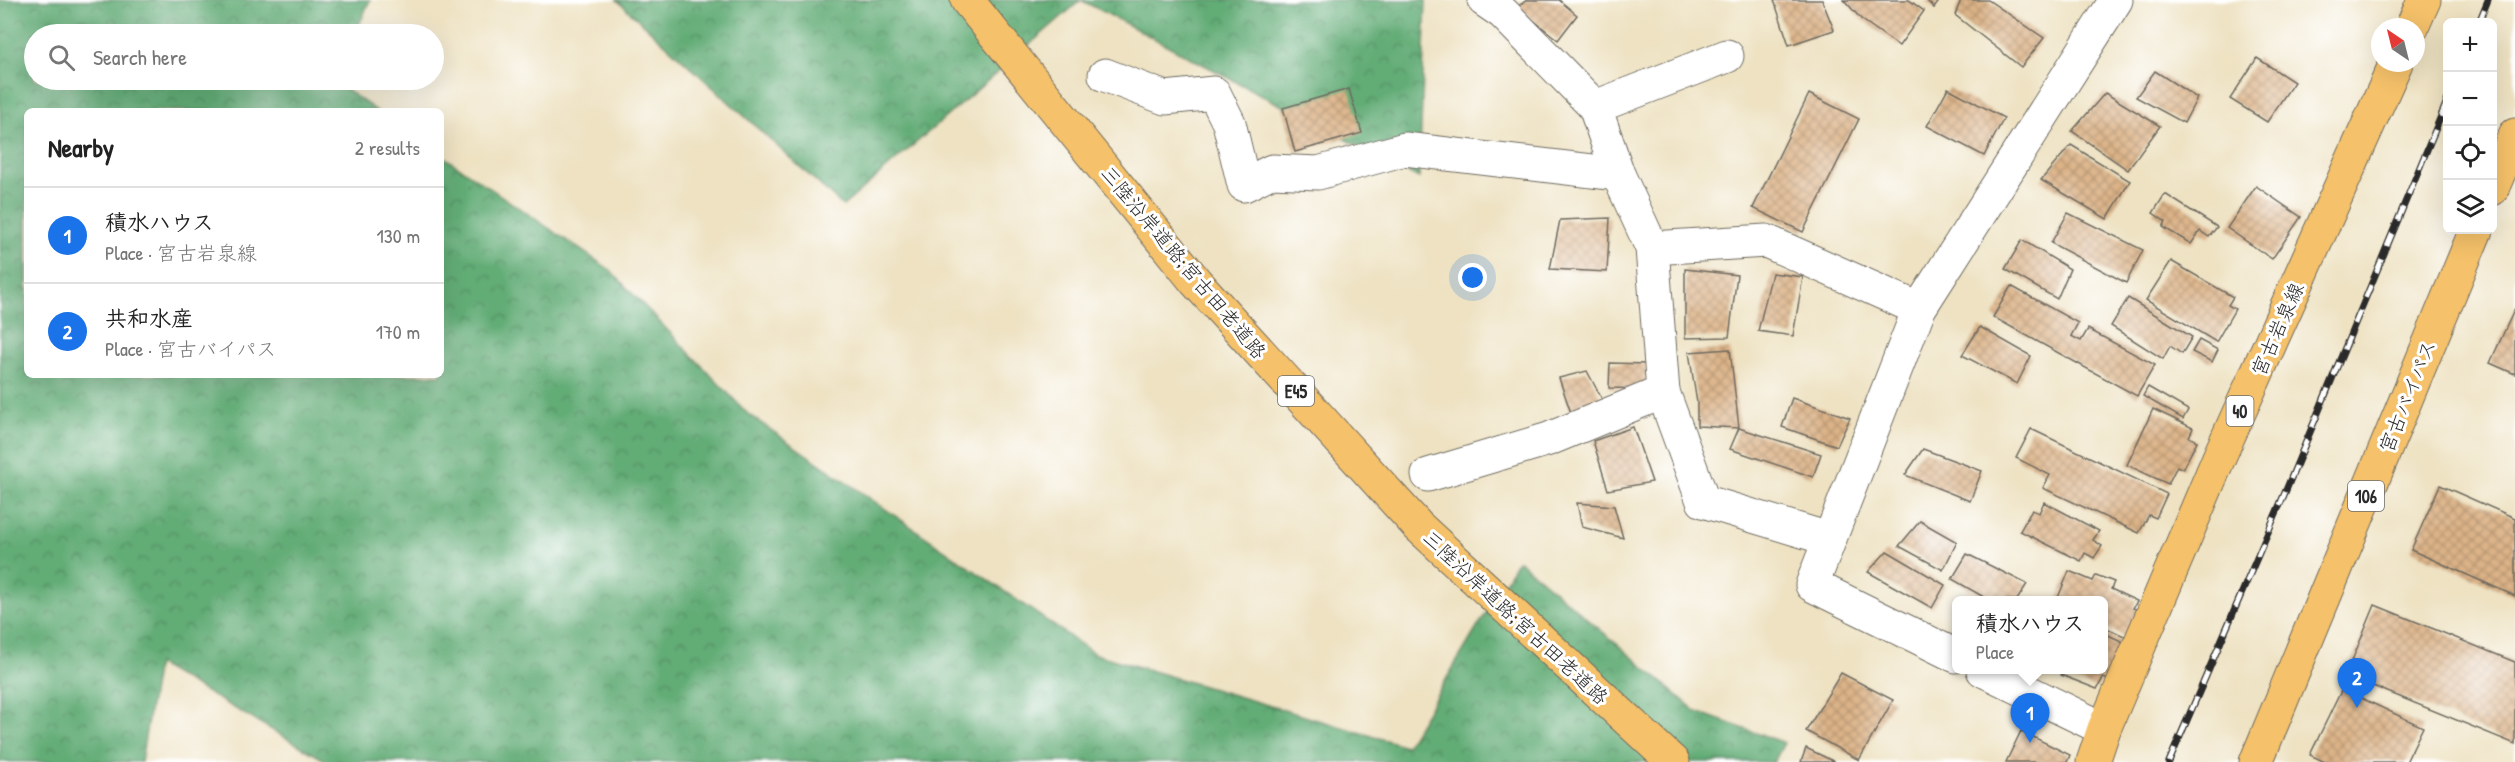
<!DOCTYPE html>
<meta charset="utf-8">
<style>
body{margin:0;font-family:"Patrick Hand","Klee One",sans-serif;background:#f2f2f2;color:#222}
.controls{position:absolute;right:18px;top:18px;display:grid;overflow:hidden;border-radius:9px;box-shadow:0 6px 24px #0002}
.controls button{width:54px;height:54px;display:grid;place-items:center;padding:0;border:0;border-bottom:2px solid #e0e0e0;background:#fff;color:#222;font:30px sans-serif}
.compass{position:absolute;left:2371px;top:18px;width:54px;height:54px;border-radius:50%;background:#fff;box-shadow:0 6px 24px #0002;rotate:325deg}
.you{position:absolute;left:1473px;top:278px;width:21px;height:21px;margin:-15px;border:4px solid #fff;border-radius:50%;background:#1a73e8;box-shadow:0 0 0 9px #1a73e833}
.badge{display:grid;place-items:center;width:39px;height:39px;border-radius:50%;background:#1a73e8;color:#fff;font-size:20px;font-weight:700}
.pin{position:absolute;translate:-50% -50px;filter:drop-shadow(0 2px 3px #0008)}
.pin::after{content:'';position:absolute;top:32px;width:21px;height:18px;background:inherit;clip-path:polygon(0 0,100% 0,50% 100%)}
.popup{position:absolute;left:1952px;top:596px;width:156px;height:78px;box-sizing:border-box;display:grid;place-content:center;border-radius:9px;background:#fff;filter:drop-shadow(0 2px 4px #0005);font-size:20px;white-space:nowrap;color:#767676}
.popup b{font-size:22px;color:#222}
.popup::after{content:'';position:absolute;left:50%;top:100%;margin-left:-12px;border:12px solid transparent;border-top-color:#fff}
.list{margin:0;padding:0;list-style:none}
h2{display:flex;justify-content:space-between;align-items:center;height:78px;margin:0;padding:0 24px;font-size:26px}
h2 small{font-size:20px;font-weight:400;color:#767676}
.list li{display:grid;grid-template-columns:39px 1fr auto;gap:18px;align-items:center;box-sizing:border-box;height:96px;padding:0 24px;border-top:2px solid #e0e0e0}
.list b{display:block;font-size:22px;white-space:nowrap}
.list p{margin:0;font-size:20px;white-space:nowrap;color:#767676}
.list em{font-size:20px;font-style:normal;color:#767676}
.icon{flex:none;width:33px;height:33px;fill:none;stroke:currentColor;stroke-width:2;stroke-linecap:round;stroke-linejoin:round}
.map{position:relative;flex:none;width:2515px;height:762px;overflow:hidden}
.search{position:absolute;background:#fff;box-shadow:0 6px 24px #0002;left:24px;top:24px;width:420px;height:66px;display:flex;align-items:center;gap:15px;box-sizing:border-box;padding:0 21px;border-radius:33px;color:#767676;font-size:22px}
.panel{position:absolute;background:#fff;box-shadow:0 6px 24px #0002;left:24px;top:108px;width:420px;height:270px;border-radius:9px}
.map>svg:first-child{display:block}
.forest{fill:url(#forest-crowns);stroke:#466c50;stroke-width:1.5}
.building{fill:url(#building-cross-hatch)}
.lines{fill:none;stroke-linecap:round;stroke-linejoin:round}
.street-casing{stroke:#6f6b60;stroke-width:35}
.primary-casing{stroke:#6f6b60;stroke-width:35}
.highway-casing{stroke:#6f6b60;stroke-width:35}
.street{stroke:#fff;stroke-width:33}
.primary{stroke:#f5c16b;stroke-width:33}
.highway{stroke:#f5c16b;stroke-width:33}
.rail-casing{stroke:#2b2b2b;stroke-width:7}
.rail{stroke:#fff;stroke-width:4.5;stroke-dasharray:14;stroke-linecap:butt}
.labels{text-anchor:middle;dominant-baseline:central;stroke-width:6;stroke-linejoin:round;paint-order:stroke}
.shield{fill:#fff;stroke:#6b6b6b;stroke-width:1.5}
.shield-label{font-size:18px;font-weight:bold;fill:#2b2b2b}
.street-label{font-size:20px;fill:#2b2b2b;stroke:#fff}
</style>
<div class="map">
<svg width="2515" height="762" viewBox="0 0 2515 762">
<defs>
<pattern id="forest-crowns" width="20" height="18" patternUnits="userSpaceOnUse" patternTransform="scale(1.5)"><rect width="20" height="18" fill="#62ac76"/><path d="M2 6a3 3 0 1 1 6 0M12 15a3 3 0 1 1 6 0" fill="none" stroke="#518c61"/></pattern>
<pattern id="building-cross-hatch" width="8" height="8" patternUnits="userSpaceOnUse" patternTransform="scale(1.5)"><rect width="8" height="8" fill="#ddb488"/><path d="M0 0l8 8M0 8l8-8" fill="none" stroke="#b3936f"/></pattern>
</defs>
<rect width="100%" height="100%" fill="#fff"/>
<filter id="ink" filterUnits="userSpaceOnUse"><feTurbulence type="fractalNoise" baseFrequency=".0167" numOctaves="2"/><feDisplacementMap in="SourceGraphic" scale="12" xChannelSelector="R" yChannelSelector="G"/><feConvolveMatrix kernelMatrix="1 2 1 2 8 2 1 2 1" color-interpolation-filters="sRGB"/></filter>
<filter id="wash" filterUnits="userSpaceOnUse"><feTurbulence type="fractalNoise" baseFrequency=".008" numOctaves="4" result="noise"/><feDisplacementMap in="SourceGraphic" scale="24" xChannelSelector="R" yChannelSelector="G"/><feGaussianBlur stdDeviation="1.35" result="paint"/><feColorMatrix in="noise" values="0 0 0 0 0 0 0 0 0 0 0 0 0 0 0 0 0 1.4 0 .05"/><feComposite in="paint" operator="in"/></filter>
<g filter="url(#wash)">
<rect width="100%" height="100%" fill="#eee2c2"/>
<g class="forest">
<path d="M0,0H370L355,34H34V80H335V82L377,111H27V375H441V155L609,269L748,414L1095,654L1406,746L1518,560L1697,712L1784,743L1774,762H328L157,664L141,762H0Z"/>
<path d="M617,0H1426L1419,178L1081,0L843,206Z"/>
</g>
<g id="blocks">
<g class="building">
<path d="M1527,0H1559L1577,15L1558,40L1517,7Z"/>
<path d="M1774,0H1822L1834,30L1789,45Z"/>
<path d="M1844,0H1909L1924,11L1899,46L1861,19Z"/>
<path d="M1926,0H1940L1934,8Z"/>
<path d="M1961,0H1988L2044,38L2021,67L1955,15Z"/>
<path d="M2257,58L2294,82L2267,122L2230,99Z"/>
<path d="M2155,71L2197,98L2184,123L2136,97Z"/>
<path d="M1948,88L2004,118L1984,156L1927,126Z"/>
<path d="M1349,89L1362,133L1295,152L1283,108Z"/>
<path d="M2105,93L2160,126L2128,170L2072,131Z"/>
<path d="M1809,94L1859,119L1803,232L1753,208Z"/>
<path d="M2071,145L2130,181L2107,219L2041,180Z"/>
<path d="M2256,186L2301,217L2272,259L2227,228Z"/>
<path d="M2165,194L2217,227L2209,237L2200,231L2191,244L2163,227L2166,222L2153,213Z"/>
<path d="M2068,213L2143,250L2126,283L2051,243Z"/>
<path d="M1610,218L1607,272L1550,269L1560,220Z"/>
<path d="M2022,240L2070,269L2057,299L2005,269Z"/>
<path d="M2171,261L2233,297L2228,305L2235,309L2216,342L2146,300Z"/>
<path d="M1685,269L1737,275L1729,337L1685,338Z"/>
<path d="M1772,273L1803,277L1793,336L1758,331Z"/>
<path d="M2011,286L2078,323L2071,336L2081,341L2088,329L2155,365L2137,396L1993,317Z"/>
<path d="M2128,298L2192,337L2182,354L2170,346L2163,359L2111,326Z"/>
<path d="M2515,308V374L2490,363Z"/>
<path d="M1980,327L2031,356L2017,384L1962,355Z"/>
<path d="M2199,340L2218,350L2212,362L2192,352Z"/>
<path d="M1730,349L1739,428L1697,426V403L1689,352Z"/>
<path d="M1610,363L1646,364V389L1609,388Z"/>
<path d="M1587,371L1603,401L1571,413L1559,378Z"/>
<path d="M2148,387L2188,410L2183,419L2143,396Z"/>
<path d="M1792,398L1850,418L1837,446L1782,427Z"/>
<path d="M2153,409L2193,428L2189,437L2197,441L2183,469L2177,466L2168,484L2127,465Z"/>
<path d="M1633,427L1652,482L1608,490L1593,441Z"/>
<path d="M1739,428L1821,454L1813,477L1730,449Z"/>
<path d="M2031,429L2167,494L2156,518L2149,515L2139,533L2043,488L2050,475L2016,458Z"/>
<path d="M1923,449L1982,471L1970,501L1905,475Z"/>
<path d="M2440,485L2515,518V596L2411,550Z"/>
<path d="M2044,502L2099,531L2093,540L2102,546L2094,558L2085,553L2081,561L2020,531L2032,510L2039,513Z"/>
<path d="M1577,503L1614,506L1623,538L1582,527Z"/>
<path d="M1920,521L1957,542L1943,570L1899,546Z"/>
<path d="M1887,551L1945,585L1932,608L1868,572Z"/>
<path d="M1967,554L2027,584L2017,600H1989L1952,579Z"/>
<path d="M2069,571L2093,581L2096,575L2114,582L2111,589L2137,601L2133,608L2143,612L2131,639L2104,627V600H2057Z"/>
<path d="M2375,605L2515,662V744L2346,675Z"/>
<path d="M2104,633L2130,645L2112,681L2103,678L2097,689L2061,675L2063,670H2104Z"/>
<path d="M1841,673L1893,700L1859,760L1806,731Z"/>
<path d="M2342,689L2423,727L2406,762H2325L2310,755Z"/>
<path d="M2021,731L2070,755L2067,762H2006Z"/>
<path d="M1806,748L1835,762H1801Z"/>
</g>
</g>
</g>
<g filter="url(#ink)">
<use href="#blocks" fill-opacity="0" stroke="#6f6b60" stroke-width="1.5"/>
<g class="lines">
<defs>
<g id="street">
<path d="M1484,0L1503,13L1595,107L1618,174L1652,248L1663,392L1703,501L1829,539"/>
<path d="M1105,75L1165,98L1214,93L1229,123L1244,185L1272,171L1318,173L1405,149L1618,174"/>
<path d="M1595,107L1727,56"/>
<path d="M1652,248L1766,241L1919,309"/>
<path d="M1428,475L1549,439L1663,392"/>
<path d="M1956,656L1812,585L1919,309L2116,0"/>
<path d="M1983,670L2104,729"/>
</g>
<g id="primary">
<path d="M2412,27L2424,0"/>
<path d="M2093,762L2104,729L2220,455L2396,63"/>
</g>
<g id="highway">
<path d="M967,0L1196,282L1418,526L1673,762"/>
<path d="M2492,189L2515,135"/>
<path d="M2256,762L2476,230"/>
</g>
</defs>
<use href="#street" class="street-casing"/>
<use href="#primary" class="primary-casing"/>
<use href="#highway" class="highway-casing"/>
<use href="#street" class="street"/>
<use href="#primary" class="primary"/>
<use href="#highway" class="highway"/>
<defs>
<g id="rail">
<path d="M2479,22L2488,0"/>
<path d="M2169,762L2284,495L2448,99"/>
</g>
</defs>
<use href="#rail" class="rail-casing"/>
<use href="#rail" class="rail"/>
</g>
</g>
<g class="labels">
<g class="shield">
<rect x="1278" y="376" width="36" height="30" rx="4.5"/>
<rect x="2226.5" y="396" width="27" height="30" rx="4.5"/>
<rect x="2348" y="481" width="36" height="30" rx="4.5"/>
</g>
<g class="shield-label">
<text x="1296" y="391">E45</text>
<text x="2240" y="411">40</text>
<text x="2366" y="496">106</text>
</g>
<g class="street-label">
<text transform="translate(1184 262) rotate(50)">三陸沿岸道路;宮古田老道路</text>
<text transform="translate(2277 329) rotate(-66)">宮古岩泉線</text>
<text transform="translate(2407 396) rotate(-68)">宮古バイパス</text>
<text transform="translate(1516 617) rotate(43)">三陸沿岸道路;宮古田老道路</text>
</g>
</g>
</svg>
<div class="controls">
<button>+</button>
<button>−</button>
<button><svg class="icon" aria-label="locate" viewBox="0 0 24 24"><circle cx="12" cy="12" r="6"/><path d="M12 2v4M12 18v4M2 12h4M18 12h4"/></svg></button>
<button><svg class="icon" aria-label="layers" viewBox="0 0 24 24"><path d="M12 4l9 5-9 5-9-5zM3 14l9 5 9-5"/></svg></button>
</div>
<svg class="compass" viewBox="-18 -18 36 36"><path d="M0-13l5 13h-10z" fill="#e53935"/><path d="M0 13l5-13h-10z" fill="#767676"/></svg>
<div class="you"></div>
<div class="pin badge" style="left:2030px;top:743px">1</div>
<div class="popup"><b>積水ハウス</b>Place</div>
<div class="pin badge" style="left:2357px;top:708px">2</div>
<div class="search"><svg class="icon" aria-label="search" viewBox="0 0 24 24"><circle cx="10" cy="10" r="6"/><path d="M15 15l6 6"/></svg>Search here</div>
<section class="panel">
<h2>Nearby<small>2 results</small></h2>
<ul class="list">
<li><span class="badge">1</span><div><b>積水ハウス</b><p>Place · 宮古岩泉線</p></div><em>130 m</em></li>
<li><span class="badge">2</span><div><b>共和水産</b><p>Place · 宮古バイパス</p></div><em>170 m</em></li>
</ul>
</section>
</div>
